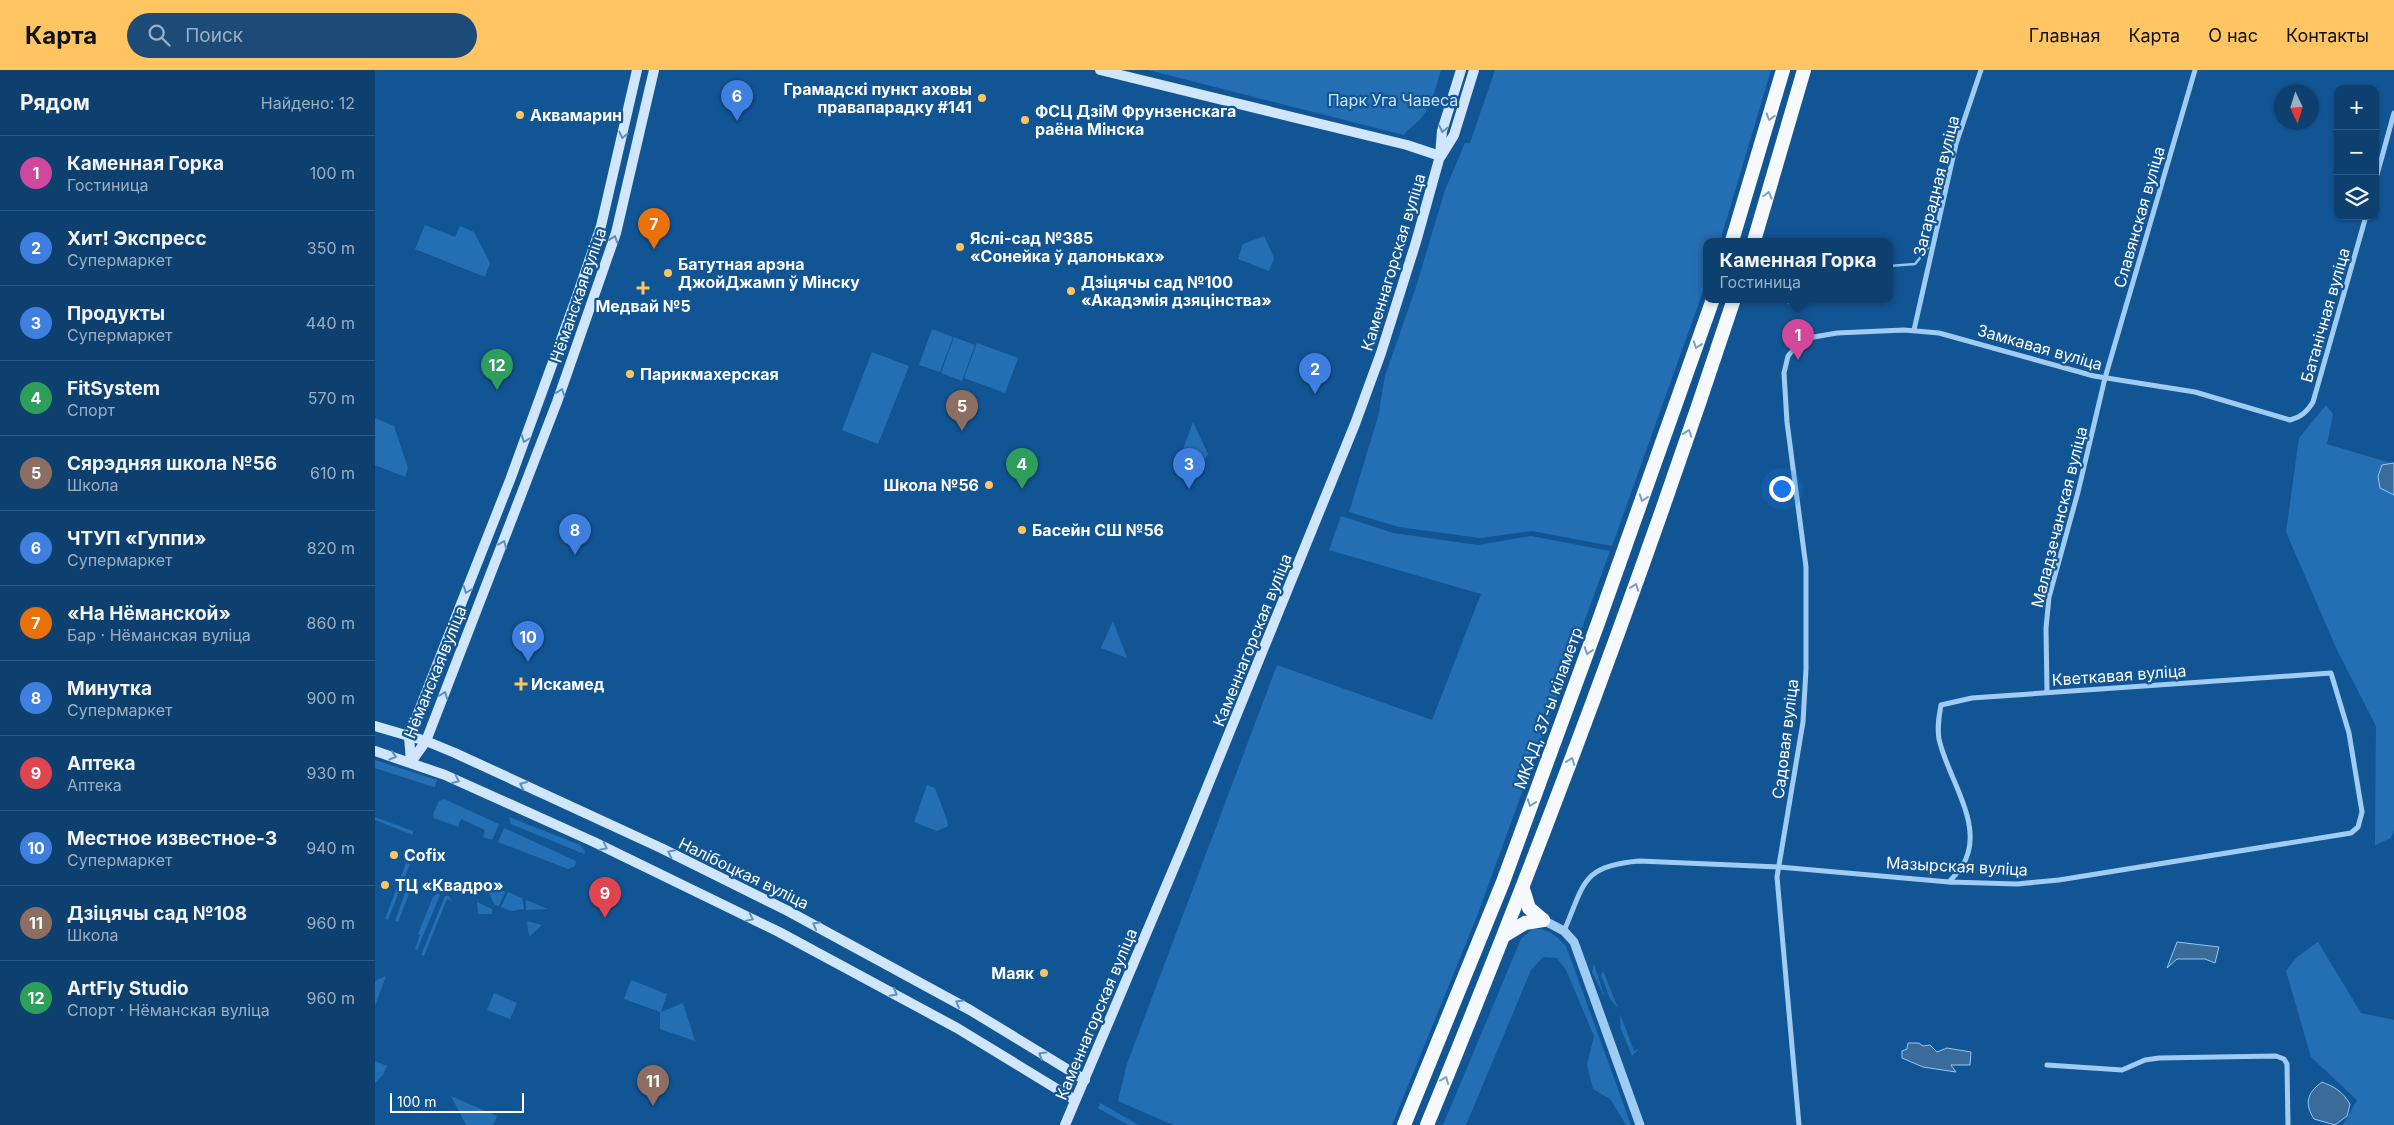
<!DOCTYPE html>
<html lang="ru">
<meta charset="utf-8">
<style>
body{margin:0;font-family:Inter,sans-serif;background:#1c4b77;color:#f1f3f6}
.controls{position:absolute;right:15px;top:15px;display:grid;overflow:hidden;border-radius:10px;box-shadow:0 1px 4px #0004}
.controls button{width:45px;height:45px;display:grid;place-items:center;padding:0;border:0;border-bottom:1px solid #2e5982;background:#0e406f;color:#f1f3f6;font:25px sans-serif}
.compass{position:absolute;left:1899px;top:15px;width:45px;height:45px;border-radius:50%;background:#0e406f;box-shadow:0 1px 4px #0004;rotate:176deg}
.scale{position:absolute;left:15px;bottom:12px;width:134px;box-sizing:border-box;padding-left:5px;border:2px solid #fff;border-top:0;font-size:14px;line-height:18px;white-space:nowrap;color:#fff;-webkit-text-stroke:4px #125594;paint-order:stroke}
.you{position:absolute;left:1406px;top:418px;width:18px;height:18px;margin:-12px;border:4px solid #fff;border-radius:50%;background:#1a73e8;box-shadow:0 0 0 8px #1a73e833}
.badge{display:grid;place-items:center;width:32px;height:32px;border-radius:50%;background:#ffc562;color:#fff;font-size:16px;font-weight:700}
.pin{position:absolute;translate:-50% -41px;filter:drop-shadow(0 1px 2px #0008)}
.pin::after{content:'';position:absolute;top:26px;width:18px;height:15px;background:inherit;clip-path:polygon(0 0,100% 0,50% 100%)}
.popup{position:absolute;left:1328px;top:168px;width:190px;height:65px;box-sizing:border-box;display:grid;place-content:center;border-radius:10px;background:#0e406f;filter:drop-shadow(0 1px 4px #0005);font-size:16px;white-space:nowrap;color:#9bafc3}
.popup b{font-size:19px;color:#f1f3f6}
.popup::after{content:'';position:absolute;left:50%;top:100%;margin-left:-10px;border:10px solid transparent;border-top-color:#0e406f}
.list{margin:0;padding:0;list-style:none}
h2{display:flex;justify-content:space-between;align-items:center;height:65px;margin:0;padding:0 20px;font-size:21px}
h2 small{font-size:16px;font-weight:400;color:#9bafc3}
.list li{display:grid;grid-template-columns:32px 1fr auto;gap:15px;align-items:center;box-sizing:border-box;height:75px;padding:0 20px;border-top:1px solid #2e5982}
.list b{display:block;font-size:19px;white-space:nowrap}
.list p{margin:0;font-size:16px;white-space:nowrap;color:#9bafc3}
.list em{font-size:16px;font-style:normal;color:#9bafc3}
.icon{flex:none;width:28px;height:28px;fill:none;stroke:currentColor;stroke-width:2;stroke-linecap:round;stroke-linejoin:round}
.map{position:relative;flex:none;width:2019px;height:1055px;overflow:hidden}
header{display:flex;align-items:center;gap:30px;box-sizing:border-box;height:70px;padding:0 25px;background:#ffc562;color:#111}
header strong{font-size:24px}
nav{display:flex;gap:28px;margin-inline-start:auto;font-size:18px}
.search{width:350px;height:45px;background:#1c4b77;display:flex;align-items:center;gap:12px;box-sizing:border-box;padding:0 18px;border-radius:28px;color:#9bafc3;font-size:19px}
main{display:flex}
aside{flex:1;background:#0e406f}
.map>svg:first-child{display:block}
.green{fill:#246fb3}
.water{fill:#3b6b99;stroke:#92c8f6}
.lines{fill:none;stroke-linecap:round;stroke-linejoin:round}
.stream{stroke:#92c8f6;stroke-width:2.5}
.minor{stroke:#a0ccf3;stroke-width:5}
.tertiary{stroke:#a0ccf3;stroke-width:9}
.secondary{stroke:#cfe6fd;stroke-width:10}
.trunk{stroke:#f6faff;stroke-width:14}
.oneway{stroke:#799fc4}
.oneway2{stroke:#5e8fbe}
.poi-dot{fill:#ffc562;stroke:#125594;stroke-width:2}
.labels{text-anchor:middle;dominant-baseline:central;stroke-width:4.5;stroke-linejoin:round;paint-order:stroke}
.poi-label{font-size:16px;font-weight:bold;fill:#fff;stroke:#125594;text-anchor:start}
.park-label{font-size:16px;fill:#c8e4fd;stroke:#125594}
.street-label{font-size:16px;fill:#fff;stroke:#125594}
</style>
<header>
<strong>Карта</strong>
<div class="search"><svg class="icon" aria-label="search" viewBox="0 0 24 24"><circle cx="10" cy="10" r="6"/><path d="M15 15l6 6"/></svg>Поиск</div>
<nav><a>Главная</a><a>Карта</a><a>О нас</a><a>Контакты</a></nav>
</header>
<main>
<aside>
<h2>Рядом<small>Найдено: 12</small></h2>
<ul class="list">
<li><span class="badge" style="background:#d1479c">1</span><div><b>Каменная Горка</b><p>Гостиница</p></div><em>100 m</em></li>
<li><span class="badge" style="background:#3f7fe0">2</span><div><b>Хит! Экспресс</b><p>Супермаркет</p></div><em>350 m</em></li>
<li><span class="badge" style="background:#3f7fe0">3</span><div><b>Продукты</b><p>Супермаркет</p></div><em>440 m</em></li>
<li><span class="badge" style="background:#2e9e5b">4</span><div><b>FitSystem</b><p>Спорт</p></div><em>570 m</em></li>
<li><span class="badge" style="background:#8d6e63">5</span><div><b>Сярэдняя школа №56</b><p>Школа</p></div><em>610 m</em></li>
<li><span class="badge" style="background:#3f7fe0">6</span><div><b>ЧТУП «Гуппи»</b><p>Супермаркет</p></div><em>820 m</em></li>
<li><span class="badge" style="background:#e8710a">7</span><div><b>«На Нёманской»</b><p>Бар · Нёманская вуліца</p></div><em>860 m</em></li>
<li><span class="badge" style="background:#3f7fe0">8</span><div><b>Минутка</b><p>Супермаркет</p></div><em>900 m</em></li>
<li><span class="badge" style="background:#e0444e">9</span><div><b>Аптека</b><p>Аптека</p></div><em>930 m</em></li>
<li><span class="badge" style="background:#3f7fe0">10</span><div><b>Местное известное-3</b><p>Супермаркет</p></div><em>940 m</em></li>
<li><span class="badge" style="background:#8d6e63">11</span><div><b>Дзіцячы сад №108</b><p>Школа</p></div><em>960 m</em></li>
<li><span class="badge" style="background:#2e9e5b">12</span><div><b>ArtFly Studio</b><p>Спорт · Нёманская вуліца</p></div><em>960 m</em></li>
</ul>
</aside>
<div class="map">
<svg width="2019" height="1055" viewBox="0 0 2019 1055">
<rect width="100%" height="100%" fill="#125594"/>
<g class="green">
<path d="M773,0H1066C1061,16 1057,35 1046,48C1041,55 1034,57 1029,65Z"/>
<path d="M1120,0H1396L1345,171H1332V210L1237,476L1157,461L1105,468L1024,457L974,442L1003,347L1010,306L1041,217L1070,120L1090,73H1095Z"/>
<path d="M50,155L80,167L85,156L99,162L115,193L110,207L40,179Z"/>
<path d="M889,166L899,188L894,201L863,189L868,174Z"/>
<path d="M557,259L578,267L565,302L544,295Z"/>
<path d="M579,267L600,275L587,311L566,303Z"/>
<path d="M602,273L643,288L630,323L589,308Z"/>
<path d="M497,282L534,296L503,374L467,360Z"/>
<path d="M1951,335L1958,344L1952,374L2019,394V760L2016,768L2000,775L2001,656L1962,580L1911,462L1924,368Z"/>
<path d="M0,348L19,356L33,398L30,407L0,395Z"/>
<path d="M818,352L833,384L824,396L805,388Z"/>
<path d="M966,446L1018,463L1103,475L1156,466L1235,481L1102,846L1017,1055H798L743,1031L752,994L902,595L1057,650L1106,524L954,480Z"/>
<path d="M738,551L752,588L726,578Z"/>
<path d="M0,690L62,710L60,717L52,715L0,698Z"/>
<path d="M552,715L560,718L572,750L573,756L562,761L539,752Z"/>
<path d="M69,729L124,754L117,770L108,767L110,760L86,749L83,757L59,748L58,744L64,731Z"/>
<path d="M0,747L38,761V765L0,750Z"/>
<path d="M134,747L205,775L210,781L209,784L136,754Z"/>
<path d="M129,758L201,791L200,796L193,799L123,772Z"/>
<path d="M31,793L35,794L13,850L10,849Z"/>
<path d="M108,813L130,822L124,836L120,835Z"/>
<path d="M32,817L36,819L23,852L20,851Z"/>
<path d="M133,822L147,828L149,839L136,841L126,837Z"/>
<path d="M63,823L65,825L42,880L40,879L45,865L43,864L58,827Z"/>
<path d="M70,826H74L77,831L72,829L49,886L46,885Z"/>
<path d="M151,830L173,839L151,840Z"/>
<path d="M102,832L117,839V844H103Z"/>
<path d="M152,851L167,855L154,867Z"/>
<path d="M1158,859C1174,858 1180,865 1191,876L1256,1055H1251L1235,1029L1218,1019L1212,995L1219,966L1191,900L1182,888L1168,887L1156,900L1091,1055H1068L1146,869Z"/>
<path d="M1943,872L1986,943L2019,950V1055H1968L1982,1030L1936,987L1911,901L1922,887Z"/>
<path d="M1219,894L1230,928L1217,902Z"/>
<path d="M1228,901L1243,938L1235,929L1226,905Z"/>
<path d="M11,906L0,936V911Z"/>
<path d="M256,910L292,924L286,942L308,933L320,971L285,959V942L249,929Z"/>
<path d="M119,923L142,933L135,949L112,940Z"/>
<path d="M1245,944L1259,981L1264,979L1257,986L1246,959Z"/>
<path d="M0,991L12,996L8,1005L0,1013Z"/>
<path d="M76,1026L122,1046L118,1055H91Z"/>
<path d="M725,1033L764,1055H753L723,1038Z"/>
</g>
<g class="water">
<path d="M2019,393V425L2005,418L2003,406L2007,395Z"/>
<path d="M1802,872L1844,877L1840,893L1830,889H1802L1792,898Z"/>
<path d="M1533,973H1544L1548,976L1555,975L1562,982L1572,978L1596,982L1595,995H1576L1581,1002L1548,997L1527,988V981L1532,979Z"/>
<path d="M1947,1012C1960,1017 1967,1021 1975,1034L1972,1046L1960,1055L1939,1049C1929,1033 1932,1023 1947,1012Z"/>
</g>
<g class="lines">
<g class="stream">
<path d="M1514,196L1540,194L1553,178L1554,169"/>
<path d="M1414,233L1424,229"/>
</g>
<g class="minor">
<path d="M2000,112L2019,43"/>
<path d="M1539,260L1581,74L1606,0"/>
<path d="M1672,622L1671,558L1674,527L1703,422L1730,308L1820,0"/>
<path d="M1189,861C1210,813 1206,796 1264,791L1404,797L1574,812L1642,814L1684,810L1976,763L1983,757L1987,742L1974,663L1956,603L1597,628L1566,635C1564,646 1562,657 1564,669C1571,703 1604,747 1593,783C1590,795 1582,803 1574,812"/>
<path d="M1672,995L1747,1000L1770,990L1784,988L1901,986L1909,989L1912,994L1913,1055"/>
<path d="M1424,1055L1402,807L1428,652L1431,599V497L1412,352L1409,303L1413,286L1423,274L1433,268L1462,263L1529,260L1564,263L1719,306L1820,322L1915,350C1926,347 1932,342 1938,332L1991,146"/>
</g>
<path class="tertiary" d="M1168,850L1189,861L1199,872L1265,1055"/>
<g class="secondary">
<path d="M725,0L1032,75L1065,86"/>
<path d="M1066,86L1079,65L1099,0"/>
<path d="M0,656L51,671L80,683L286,778L413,841L595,940L710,1010"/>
<path d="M0,681L70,705L219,772L404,862L582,958L700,1030"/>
<path d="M36,692L51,671L182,332L241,163L279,0"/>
<path d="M36,692L34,666L135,410L202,226L226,156L262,0"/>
<path d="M690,1055L809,774L980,354L1006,283L1041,172L1065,86L1067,61L1086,0"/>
</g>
<g class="trunk">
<path d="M1357,171L1408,0"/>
<path d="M1379,171L1429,0"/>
<path d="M1148,819L1154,838L1168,850"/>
<path d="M1130,865L1150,853L1168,850"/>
<path d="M1029,1055L1128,812L1223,553L1338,229"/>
<path d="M1052,1055C1164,783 1267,508 1359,229"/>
</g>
</g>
<defs><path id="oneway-chevron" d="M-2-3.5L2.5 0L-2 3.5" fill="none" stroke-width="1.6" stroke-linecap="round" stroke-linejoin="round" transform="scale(1.25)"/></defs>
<g class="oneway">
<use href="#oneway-chevron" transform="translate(1395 47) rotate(106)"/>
<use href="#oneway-chevron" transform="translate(1393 125) rotate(-74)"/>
<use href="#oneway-chevron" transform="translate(1322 275) rotate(109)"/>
<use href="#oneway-chevron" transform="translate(1313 363) rotate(-71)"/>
<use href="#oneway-chevron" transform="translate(1268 428) rotate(110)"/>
<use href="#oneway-chevron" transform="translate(1260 517) rotate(-70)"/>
<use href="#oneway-chevron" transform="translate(1213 581) rotate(110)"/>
<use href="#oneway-chevron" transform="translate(1196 691) rotate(-70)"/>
<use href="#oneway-chevron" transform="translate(1156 733) rotate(110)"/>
<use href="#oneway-chevron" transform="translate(1070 1010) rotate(-68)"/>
</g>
<g class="oneway2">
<use href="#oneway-chevron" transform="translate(1068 59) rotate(102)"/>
<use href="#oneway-chevron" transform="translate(248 65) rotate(102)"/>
<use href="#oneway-chevron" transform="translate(239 169) rotate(-71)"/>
<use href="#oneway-chevron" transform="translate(186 322) rotate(-71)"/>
<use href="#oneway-chevron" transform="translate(150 369) rotate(111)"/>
<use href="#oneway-chevron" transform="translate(128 474) rotate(-68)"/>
<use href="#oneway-chevron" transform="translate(92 520) rotate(111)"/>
<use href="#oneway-chevron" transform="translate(69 625) rotate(-69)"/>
<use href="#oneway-chevron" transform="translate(18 686) rotate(17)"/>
<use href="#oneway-chevron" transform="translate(81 710) rotate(24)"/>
<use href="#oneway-chevron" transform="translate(148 715) rotate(-155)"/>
<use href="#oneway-chevron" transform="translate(229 777) rotate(26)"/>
<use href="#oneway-chevron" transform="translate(296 783) rotate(-154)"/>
<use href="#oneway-chevron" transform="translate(375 848) rotate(26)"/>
<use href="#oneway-chevron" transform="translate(441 855) rotate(-152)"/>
<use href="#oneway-chevron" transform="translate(519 923) rotate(28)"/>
<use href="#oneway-chevron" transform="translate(584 933) rotate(-150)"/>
<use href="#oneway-chevron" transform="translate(667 985) rotate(-148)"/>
</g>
<g class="poi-dot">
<circle cx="607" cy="28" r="5"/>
<circle cx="145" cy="45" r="5"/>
<circle cx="650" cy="50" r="5"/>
<circle cx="585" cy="177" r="5"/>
<circle cx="293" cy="203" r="5"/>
<path d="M265.5 210.5h5v5h5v5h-5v5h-5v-5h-5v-5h5z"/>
<circle cx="696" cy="221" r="5"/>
<circle cx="255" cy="304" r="5"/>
<circle cx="614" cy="415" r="5"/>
<circle cx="647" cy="460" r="5"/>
<path d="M143.5 606.5h5v5h5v5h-5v5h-5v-5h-5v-5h5z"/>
<circle cx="19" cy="785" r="5"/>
<circle cx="10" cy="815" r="5"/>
<circle cx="669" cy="903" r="5"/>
</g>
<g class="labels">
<g class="poi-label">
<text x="597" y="19" text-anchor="end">Грамадскі пункт аховы<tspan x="597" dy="18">правапарадку #141</tspan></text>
<text x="660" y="41">ФСЦ ДзіМ Фрунзенскага<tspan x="660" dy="18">раёна Мінска</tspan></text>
<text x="155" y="45">Аквамарин</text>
<text x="595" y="168">Яслі-сад №385<tspan x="595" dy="18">«Сонейка ў далоньках»</tspan></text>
<text x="303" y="194">Батутная арэна<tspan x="303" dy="18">ДжойДжамп ў Мінску</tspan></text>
<text x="706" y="212">Дзіцячы сад №100<tspan x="706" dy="18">«Акадэмія дзяцінства»</tspan></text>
<text x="268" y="236" text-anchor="middle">Медвай №5</text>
<text x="265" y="304">Парикмахерская</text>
<text x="604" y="415" text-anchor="end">Школа №56</text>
<text x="657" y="460">Басейн СШ №56</text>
<text x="156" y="614">Искамед</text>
<text x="29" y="785">Cofix</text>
<text x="20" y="815">ТЦ «Квадро»</text>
<text x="659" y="903" text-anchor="end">Маяк</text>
</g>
<g class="park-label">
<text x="1018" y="30">Парк Уга Чавеса</text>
</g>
<g class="street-label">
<text transform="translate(1561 116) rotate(-76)">Загарадная вуліца</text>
<text transform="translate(1764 147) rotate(-74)">Славянская вуліца</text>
<text transform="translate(1018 192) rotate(-73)">Каменнагорская вуліца</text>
<text transform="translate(203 225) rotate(-71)">Нёманская вуліца</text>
<text transform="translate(1950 245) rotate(-74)">Батанічная вуліца</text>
<text transform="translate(1665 277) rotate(16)">Замкавая вуліца</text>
<text transform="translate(1684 447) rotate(-76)">Маладзечанская вуліца</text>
<text transform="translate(877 570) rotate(-68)">Каменнагорская вуліца</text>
<text transform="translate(60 602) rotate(-68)">Нёманская вуліца</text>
<text transform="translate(1744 605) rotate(-4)">Кветкавая вуліца</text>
<text transform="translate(1173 638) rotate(-70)">МКАД, 37-ы кіламетр</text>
<text transform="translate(1410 669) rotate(-83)">Садовая вуліца</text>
<text transform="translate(1582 796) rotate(3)">Мазырская вуліца</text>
<text transform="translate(369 803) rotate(26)">Налібоцкая вуліца</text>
<text transform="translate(721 944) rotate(-67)">Каменнагорская вуліца</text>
</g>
</g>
</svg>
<div class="controls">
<button>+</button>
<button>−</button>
<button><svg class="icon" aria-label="layers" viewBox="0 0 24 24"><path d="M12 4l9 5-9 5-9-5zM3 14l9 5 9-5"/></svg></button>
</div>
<svg class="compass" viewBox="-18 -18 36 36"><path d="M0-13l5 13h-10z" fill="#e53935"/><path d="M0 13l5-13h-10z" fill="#9bafc3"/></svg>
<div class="scale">100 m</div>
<div class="you"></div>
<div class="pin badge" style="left:1423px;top:290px;background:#d1479c">1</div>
<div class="popup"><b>Каменная Горка</b>Гостиница</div>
<div class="pin badge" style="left:940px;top:324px;background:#3f7fe0">2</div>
<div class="pin badge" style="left:814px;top:419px;background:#3f7fe0">3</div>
<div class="pin badge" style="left:647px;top:419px;background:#2e9e5b">4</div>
<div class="pin badge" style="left:587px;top:361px;background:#8d6e63">5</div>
<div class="pin badge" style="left:362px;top:51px;background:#3f7fe0">6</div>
<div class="pin badge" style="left:279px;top:179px;background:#e8710a">7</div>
<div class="pin badge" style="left:200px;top:485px;background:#3f7fe0">8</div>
<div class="pin badge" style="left:230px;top:848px;background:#e0444e">9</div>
<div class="pin badge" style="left:153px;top:592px;background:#3f7fe0">10</div>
<div class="pin badge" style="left:278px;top:1036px;background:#8d6e63">11</div>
<div class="pin badge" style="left:122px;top:320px;background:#2e9e5b">12</div>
</div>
</main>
